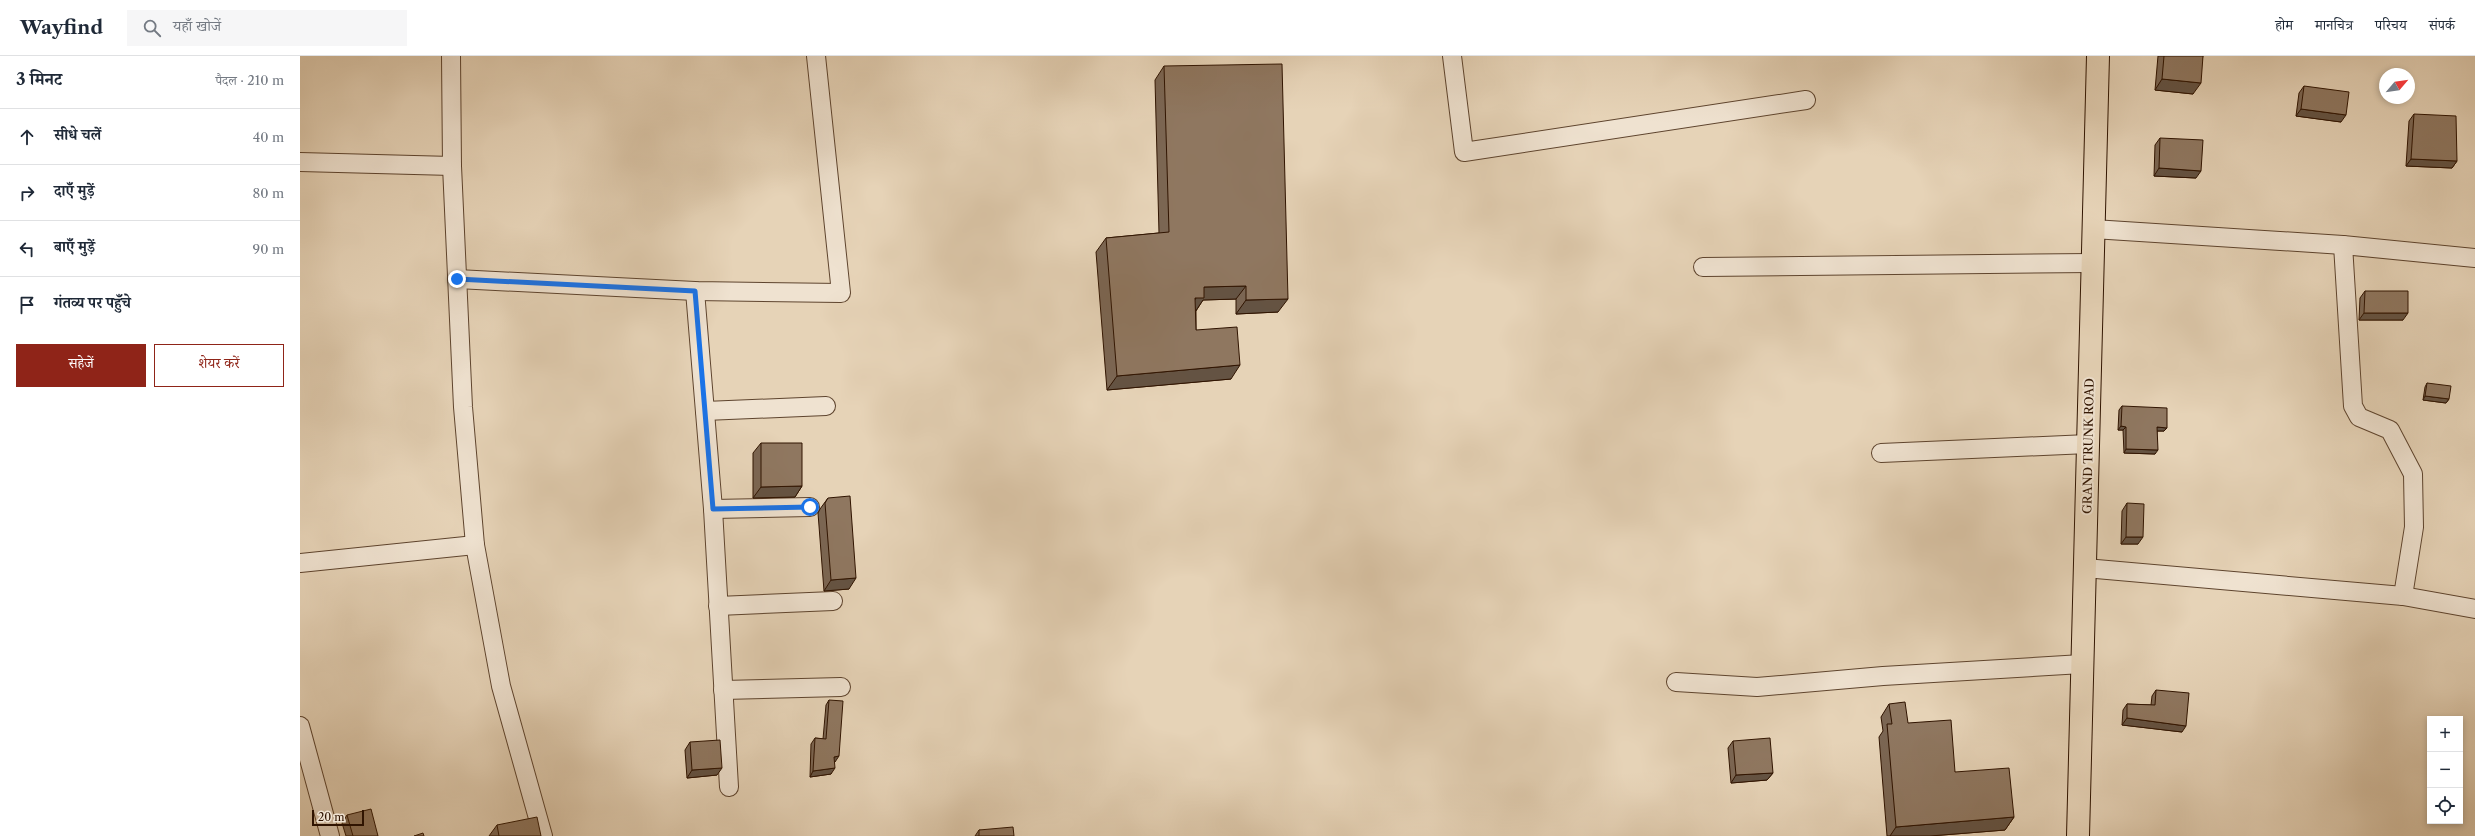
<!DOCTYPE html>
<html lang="hi">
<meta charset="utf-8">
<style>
body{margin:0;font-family:"Libre Caslon Text","Noto Serif Devanagari",serif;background:#f6f6f7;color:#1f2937}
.controls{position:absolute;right:12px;bottom:12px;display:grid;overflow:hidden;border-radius:0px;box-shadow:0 2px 6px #0003}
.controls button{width:36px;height:36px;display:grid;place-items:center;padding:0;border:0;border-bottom:1px solid #e0e1e3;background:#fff;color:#1f2937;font:20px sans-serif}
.compass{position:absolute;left:2079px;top:12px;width:36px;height:36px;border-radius:50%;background:#fff;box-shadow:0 2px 6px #0003;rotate:61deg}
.scale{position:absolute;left:12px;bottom:10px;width:52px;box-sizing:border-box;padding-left:4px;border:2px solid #301401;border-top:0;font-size:11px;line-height:14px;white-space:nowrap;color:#301401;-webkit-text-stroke:3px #efe2d0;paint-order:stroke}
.stop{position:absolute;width:12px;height:12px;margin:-9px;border:3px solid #1a73e8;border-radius:50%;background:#fff}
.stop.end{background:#1a73e8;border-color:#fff;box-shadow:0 1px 4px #0008}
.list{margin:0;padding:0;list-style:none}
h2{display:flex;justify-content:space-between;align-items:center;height:52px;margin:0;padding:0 16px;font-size:17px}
h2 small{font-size:13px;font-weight:400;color:#747a83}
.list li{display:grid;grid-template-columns:26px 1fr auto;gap:12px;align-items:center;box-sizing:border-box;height:56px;padding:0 16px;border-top:1px solid #e0e1e3}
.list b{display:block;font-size:15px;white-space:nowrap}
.list em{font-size:13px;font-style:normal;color:#747a83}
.actions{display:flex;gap:8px;padding:12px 16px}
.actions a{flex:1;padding:9px 0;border:1px solid #8f2418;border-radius:0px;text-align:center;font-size:14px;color:#8f2418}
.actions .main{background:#8f2418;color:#fff}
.icon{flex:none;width:22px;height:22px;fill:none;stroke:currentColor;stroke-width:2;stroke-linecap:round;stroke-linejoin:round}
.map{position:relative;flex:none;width:2175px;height:780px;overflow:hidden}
header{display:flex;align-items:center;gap:24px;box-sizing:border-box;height:56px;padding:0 20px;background:#fff;border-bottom:1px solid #e0e1e3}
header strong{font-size:19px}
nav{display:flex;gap:22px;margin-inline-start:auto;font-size:14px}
.search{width:280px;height:36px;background:#f6f6f7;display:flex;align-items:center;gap:10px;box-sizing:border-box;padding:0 14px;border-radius:0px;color:#747a83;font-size:15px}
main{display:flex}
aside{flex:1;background:#fff}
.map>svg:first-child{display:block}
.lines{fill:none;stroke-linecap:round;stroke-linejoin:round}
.minor-casing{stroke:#5e442e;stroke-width:20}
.highway-casing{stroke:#301401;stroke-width:24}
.minor{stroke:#efe2d0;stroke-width:18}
.highway{stroke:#e6d3b7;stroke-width:22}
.wall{fill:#7b6653;stroke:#301401}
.shaded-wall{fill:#645343;stroke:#301401}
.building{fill:#8f7760;stroke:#301401}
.route{stroke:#1a73e8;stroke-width:5}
.labels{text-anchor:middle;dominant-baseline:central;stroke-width:4;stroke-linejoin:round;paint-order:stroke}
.street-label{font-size:12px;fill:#301401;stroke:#efe2d0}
</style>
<header>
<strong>Wayfind</strong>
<div class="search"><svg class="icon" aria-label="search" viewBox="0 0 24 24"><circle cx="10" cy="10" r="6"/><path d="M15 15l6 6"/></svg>यहाँ खोजें</div>
<nav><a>होम</a><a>मानचित्र</a><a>परिचय</a><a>संपर्क</a></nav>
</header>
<main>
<aside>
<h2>3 मिनट<small>पैदल · 210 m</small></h2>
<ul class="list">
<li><svg class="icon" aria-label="ahead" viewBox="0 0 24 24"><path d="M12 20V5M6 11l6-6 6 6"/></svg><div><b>सीधे चलें</b></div><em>40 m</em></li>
<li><svg class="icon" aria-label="right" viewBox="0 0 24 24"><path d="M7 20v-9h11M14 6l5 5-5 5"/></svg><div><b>दाएँ मुड़ें</b></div><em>80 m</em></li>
<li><svg class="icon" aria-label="left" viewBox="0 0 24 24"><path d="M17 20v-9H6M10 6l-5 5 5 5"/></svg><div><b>बाएँ मुड़ें</b></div><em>90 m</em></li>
<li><svg class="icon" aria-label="arrive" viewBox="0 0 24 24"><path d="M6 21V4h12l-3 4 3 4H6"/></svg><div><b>गंतव्य पर पहुँचे</b></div></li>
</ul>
<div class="actions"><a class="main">सहेजें</a><a>शेयर करें</a></div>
</aside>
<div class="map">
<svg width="2175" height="780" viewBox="0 0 2175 780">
<rect width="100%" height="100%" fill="#e6d3b7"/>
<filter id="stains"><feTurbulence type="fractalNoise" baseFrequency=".005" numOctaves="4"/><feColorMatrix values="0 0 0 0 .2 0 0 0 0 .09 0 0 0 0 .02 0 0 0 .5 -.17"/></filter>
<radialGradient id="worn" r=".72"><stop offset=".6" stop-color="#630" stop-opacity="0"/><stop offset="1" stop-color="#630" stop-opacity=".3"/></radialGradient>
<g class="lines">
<defs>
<g id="minor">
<path d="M151,0L152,110L163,351L175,489L201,630L243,780"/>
<path d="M1152,0L1164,96L1506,44"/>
<path d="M0,106L152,110"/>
<path d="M1793,173L2043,189L2175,202"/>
<path d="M2043,189L2053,350L2059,361L2090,374L2113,418L2114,471L2103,540"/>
<path d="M1403,211L1792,207"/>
<path d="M157,223L395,235L541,237L516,0"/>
<path d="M395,235L413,453L429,731"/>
<path d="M405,355L526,350"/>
<path d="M1581,397L1788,388"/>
<path d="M413,453L510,451"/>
<path d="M0,507L175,489"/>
<path d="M1785,512L2103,540L2175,553"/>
<path d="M418,550L533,545"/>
<path d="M1376,626L1457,631L1583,620L1782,608"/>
<path d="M423,634L541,631"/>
<path d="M0,670L30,780"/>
</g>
<path id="highway" d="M1778,780L1798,0"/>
</defs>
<use href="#minor" class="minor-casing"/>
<use href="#highway" class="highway-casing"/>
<use href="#minor" class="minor"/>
<use href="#highway" class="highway"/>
</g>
<g class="wall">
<path d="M1858,0H1903L1893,38L1855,34Z"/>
<path d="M864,10L978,256L936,258V243L903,244L896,255V274L931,323L807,334L796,196L806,182L859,177L855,24Z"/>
<path d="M2004,30L2041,66L1996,60L1999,37Z"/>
<path d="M2114,58L2157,105L2152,112L2106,110L2109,65Z"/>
<path d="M1860,82L1896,122L1854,120L1855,89Z"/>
<path d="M2065,235L2103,264H2059L2060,242Z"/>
<path d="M2127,327L2149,343L2146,347L2123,344L2125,331Z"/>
<path d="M1822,350L1864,375H1857L1855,398L1824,397L1823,374H1818L1819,354Z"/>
<path d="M461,387L502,430L495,441L453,442V397Z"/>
<path d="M528,442L549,533L524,535L518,457L520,453Z"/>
<path d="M1827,447L1838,488H1821L1822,455Z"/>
<path d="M1856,634L1882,676L1822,669L1823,654L1827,648L1851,649L1852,640Z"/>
<path d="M529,644L535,706H534L531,718L510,721L511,688L515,682L523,683L526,649Z"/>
<path d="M1589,648L1655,716L1714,761L1705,774L1630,780H1587L1579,681L1583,675L1581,661Z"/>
<path d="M1433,685L1473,717L1467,724L1431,727L1428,692Z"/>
<path d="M390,686L417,719L387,722L385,694Z"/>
<path d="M47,759L78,780H46L42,767Z"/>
<path d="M197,769L241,780H189Z"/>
<path d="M679,774L714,780H675Z"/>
</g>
<g class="shaded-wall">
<path d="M1862,23L1901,27L1893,38L1855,34Z"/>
<path d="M2001,53L2046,59L2041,66L1996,60Z"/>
<path d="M2111,103L2157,105L2152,112L2106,110Z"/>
<path d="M1859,112L1901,115L1896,122L1854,120Z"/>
<path d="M946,230L936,243L903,244L895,256H886L904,231Z"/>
<path d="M988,243L978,256L936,258L946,244Z"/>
<path d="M2064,257H2108L2103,264H2059Z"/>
<path d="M940,309L931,323L807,334L817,320Z"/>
<path d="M2125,340L2149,343L2146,347L2123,344Z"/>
<path d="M1821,370L1826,371L1823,374H1818Z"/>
<path d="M1857,371L1867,372L1864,375H1855Z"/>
<path d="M1826,393L1858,394L1855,398L1824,397Z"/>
<path d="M502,430L495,441L453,442L461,431Z"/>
<path d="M1826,481H1843L1838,488H1821Z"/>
<path d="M556,522L549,533L524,535L531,524Z"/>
<path d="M1827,662L1886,670L1882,676L1822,669Z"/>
<path d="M539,700L535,706H530L534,701Z"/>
<path d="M422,712L417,719L387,722L392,714Z"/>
<path d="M535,712L531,718L510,721L513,715Z"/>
<path d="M1473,717L1467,724L1431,727L1436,719Z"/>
<path d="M1714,761L1705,774L1630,780H1590L1596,771Z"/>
</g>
<g class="building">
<path d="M1864,0H1903L1901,27L1862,23Z"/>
<path d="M982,8L988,243L946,244V230L904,231V242H895L896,274L937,271L940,309L817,320L806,182L869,176L864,10Z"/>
<path d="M2004,30L2049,36L2046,59L2001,53Z"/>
<path d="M2114,58L2156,60L2157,105L2111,103Z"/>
<path d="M1860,82L1903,84L1901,115L1859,112Z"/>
<path d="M2065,235H2108V257H2064Z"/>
<path d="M2127,327L2151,330L2149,343L2125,340Z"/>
<path d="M1822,350L1867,352V372L1857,371L1858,394L1826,393V371L1821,370Z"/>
<path d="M461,387H502V430L461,431Z"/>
<path d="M550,440L556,522L531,524L525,447L528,442Z"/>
<path d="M1827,447L1844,448L1843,481H1826Z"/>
<path d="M1856,634L1889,637L1886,670L1827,662V648L1855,649Z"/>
<path d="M529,644L543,645L539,700L534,701L535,712L513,715L515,682L526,683Z"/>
<path d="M1605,646L1608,667L1651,664L1655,716L1709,712L1714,761L1596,771L1587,668H1592L1589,648Z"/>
<path d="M1470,682L1473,717L1436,719L1433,685Z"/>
<path d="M420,684L422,712L392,714L390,686Z"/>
<path d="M71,753L78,780H53L47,759Z"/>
<path d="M237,761L241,780H199L197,769Z"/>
<path d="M713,771L714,780H679V774Z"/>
<path d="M123,777L124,780H114Z"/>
</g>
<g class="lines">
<path class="route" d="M157,223L395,235L413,453L510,451"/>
</g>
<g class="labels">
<g class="street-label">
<text transform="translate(1788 390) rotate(-89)">GRAND TRUNK ROAD</text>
</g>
</g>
<rect width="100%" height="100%" filter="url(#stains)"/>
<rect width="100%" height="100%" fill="url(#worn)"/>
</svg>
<div class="controls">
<button>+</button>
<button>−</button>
<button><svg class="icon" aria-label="locate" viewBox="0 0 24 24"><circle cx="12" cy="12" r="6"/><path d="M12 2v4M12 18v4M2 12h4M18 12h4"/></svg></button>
</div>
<svg class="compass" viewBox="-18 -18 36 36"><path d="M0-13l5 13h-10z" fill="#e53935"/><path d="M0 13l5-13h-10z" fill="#747a83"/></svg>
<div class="scale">20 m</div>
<div class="stop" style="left:510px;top:451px"></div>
<div class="stop end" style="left:157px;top:223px"></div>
</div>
</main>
